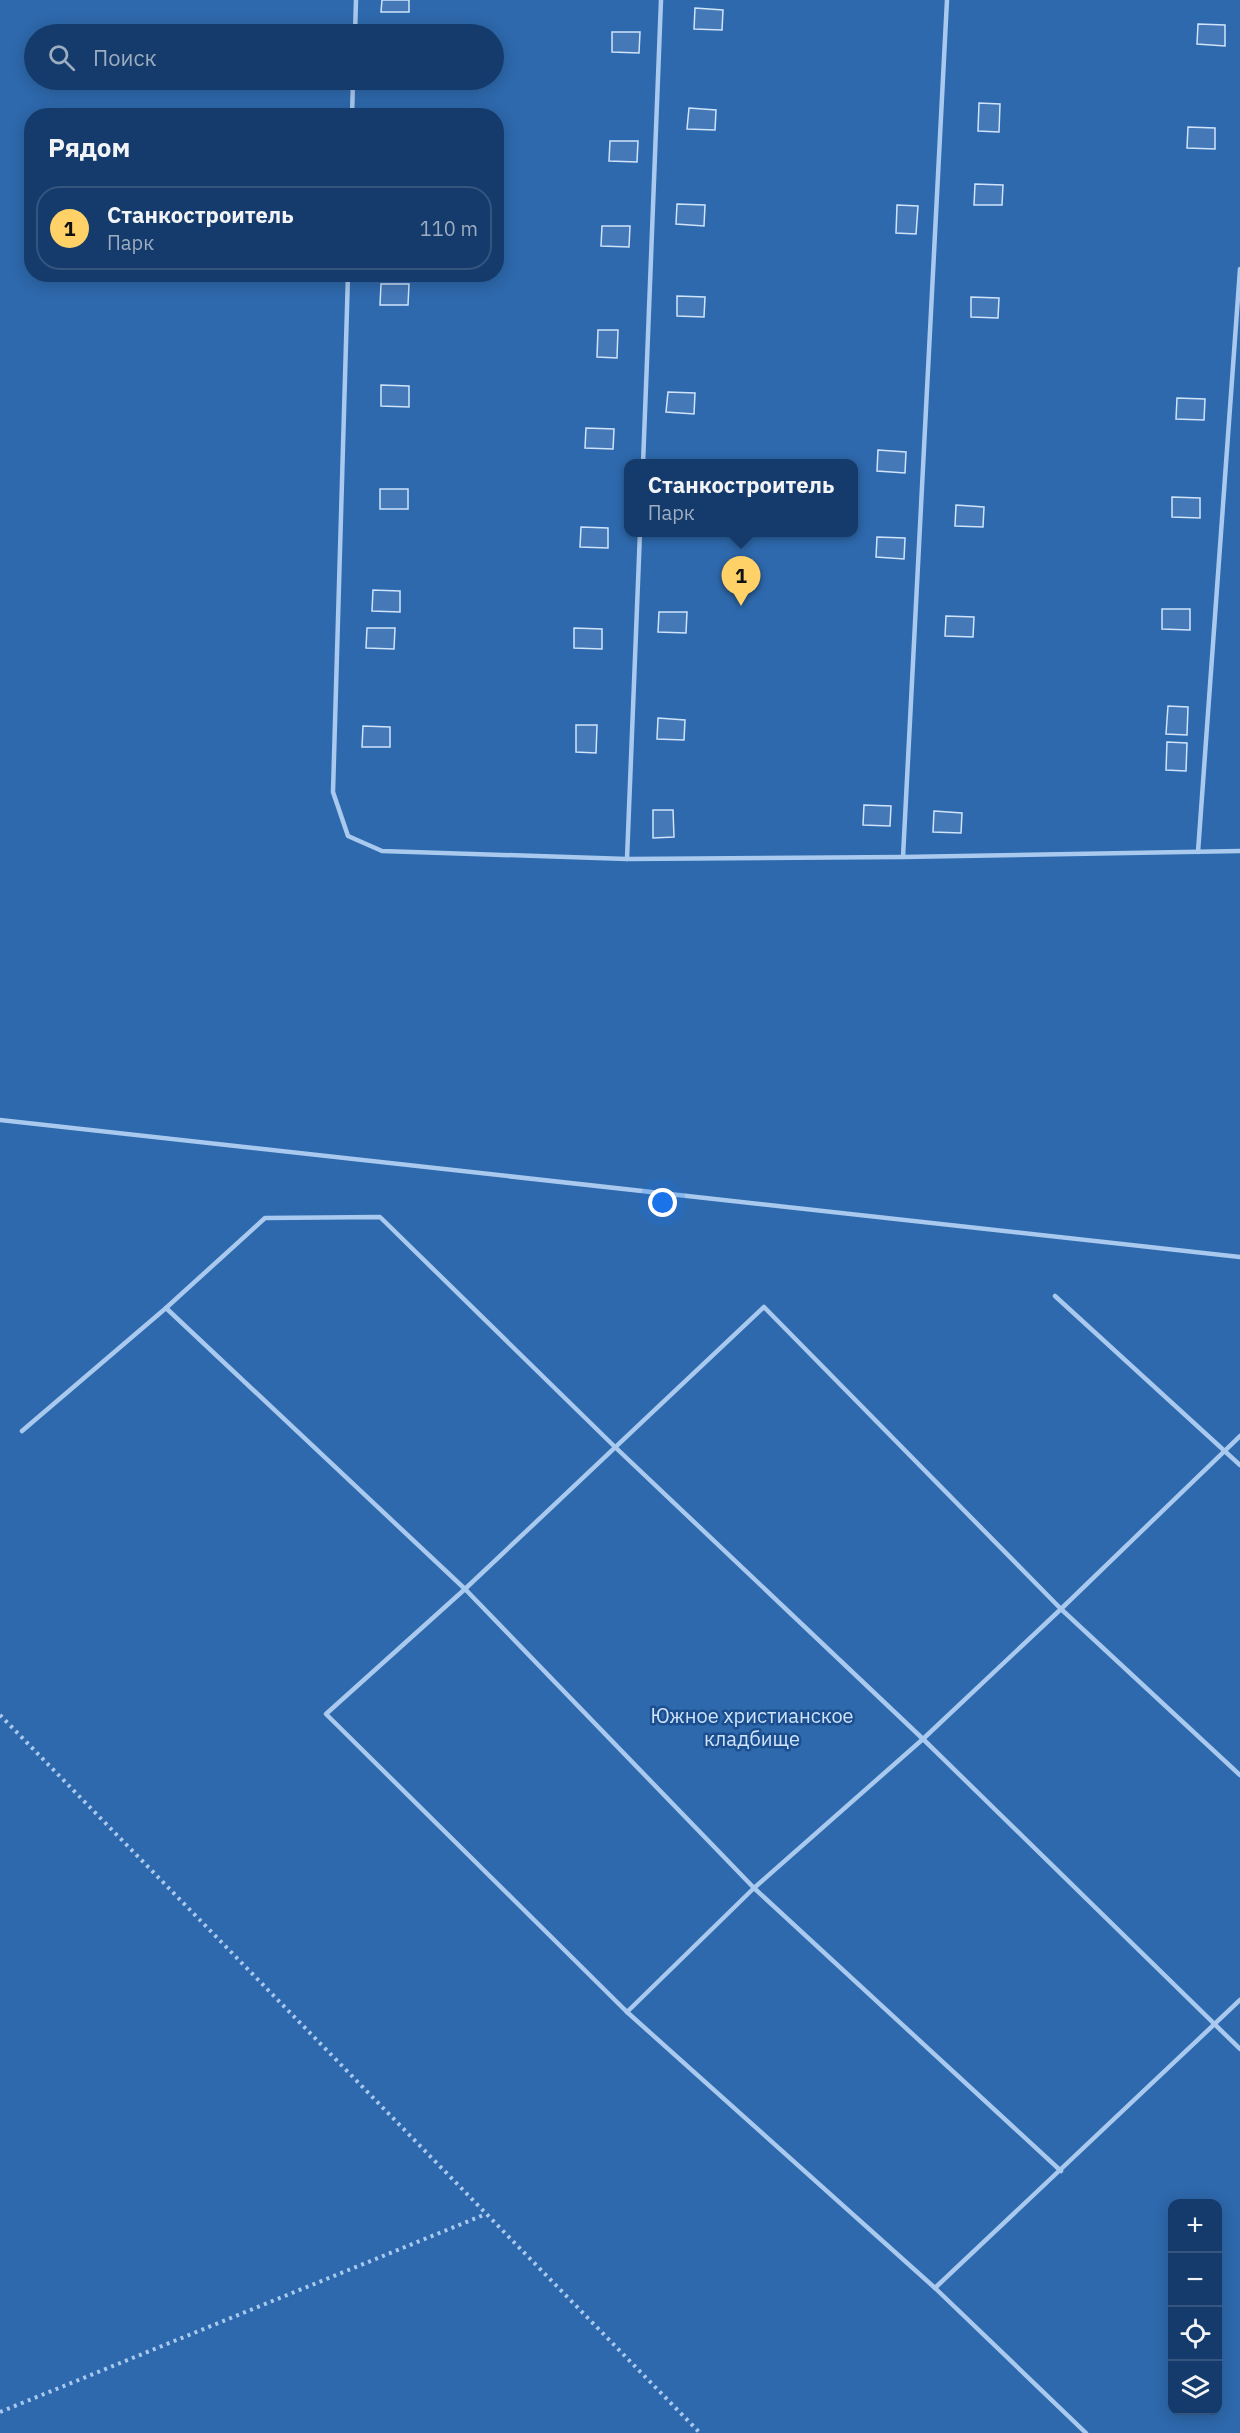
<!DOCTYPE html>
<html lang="ru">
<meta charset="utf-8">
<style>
body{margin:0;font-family:"IBM Plex Sans",sans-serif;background:#214673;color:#f1f3f6}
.controls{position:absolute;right:18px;bottom:18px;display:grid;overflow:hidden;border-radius:12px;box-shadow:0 3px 15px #0003}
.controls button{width:54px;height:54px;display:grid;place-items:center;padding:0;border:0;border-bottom:2px solid #33557e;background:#143b6b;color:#f1f3f6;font:30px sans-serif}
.you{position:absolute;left:663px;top:1203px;width:21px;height:21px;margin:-15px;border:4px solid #fff;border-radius:50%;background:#1a73e8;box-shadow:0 0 0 9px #1a73e833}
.badge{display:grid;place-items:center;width:39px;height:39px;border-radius:50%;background:#ffd166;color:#111;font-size:20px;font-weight:700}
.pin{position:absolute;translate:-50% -50px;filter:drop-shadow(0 2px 3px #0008)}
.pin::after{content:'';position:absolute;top:32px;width:21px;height:18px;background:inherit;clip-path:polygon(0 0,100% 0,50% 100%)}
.popup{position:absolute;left:624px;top:459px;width:234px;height:78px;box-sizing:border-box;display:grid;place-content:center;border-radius:12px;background:#143b6b;filter:drop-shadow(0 2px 4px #0005);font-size:20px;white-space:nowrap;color:#9dadc1}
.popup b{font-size:22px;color:#f1f3f6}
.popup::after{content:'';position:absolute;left:50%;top:100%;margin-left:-12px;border:12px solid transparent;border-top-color:#143b6b}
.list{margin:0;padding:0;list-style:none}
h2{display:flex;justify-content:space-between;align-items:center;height:78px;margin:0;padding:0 24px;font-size:26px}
h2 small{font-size:20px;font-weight:400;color:#9dadc1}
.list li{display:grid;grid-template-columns:39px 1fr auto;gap:18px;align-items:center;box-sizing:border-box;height:84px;margin:0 12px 12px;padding:0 12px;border:2px solid #33557e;border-radius:24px}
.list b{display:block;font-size:22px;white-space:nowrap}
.list p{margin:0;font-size:20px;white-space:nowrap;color:#9dadc1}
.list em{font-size:20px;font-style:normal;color:#9dadc1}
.icon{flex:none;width:33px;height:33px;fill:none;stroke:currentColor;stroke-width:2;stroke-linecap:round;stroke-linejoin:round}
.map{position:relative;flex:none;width:1240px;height:2433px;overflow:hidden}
.search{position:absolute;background:#143b6b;box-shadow:0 3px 15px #0003;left:24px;top:24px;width:480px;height:66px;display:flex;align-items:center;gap:15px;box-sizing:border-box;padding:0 21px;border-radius:33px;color:#9dadc1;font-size:22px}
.panel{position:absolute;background:#143b6b;box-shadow:0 3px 15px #0003;left:24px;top:108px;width:480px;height:174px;border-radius:24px}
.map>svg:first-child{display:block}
.green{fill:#2e69ad;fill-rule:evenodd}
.building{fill:#4478b7;stroke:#cfe3fa;stroke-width:1.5}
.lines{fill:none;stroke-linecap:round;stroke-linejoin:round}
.path{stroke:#a9c9ee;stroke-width:4;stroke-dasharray:3 4.5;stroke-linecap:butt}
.lane{stroke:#a9c9ee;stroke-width:4.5}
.labels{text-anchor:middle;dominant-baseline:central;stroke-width:5;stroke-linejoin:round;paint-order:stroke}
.park-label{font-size:20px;fill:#cfe3fa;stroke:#1b4f8f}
</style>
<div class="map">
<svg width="1240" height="2433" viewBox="0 0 1240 2433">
<rect width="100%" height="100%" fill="#1b4f8f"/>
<path class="green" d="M0,0H1240V2433H0ZM34,34H494V80H34ZM32,116H496V274H32ZM628,464H854V532H628ZM1172,2204H1218V2410H1172Z"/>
<g class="building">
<path d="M382,0H409V12H381Z"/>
<path d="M695,8L723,10L722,30L694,29Z"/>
<path d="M1198,24L1225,25V46L1197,44Z"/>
<path d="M612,32H640L639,53L612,52Z"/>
<path d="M979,103L1000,104L999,132L978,131Z"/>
<path d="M689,108L716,110L715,130L687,129Z"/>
<path d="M1188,127L1215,128V149L1187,148Z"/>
<path d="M610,141H638L637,162L609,161Z"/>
<path d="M975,184L1003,185L1002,205H974Z"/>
<path d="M677,204L705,205L704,226L676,224Z"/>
<path d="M897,205L918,206L916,234L896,233Z"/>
<path d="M602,226H630L629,247L601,246Z"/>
<path d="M381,284H409L408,305H380Z"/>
<path d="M677,296L705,297L704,317L677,316Z"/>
<path d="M971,297L999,298L998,318L971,317Z"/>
<path d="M598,330H618L617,358L597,357Z"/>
<path d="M381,385L409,386V407L381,406Z"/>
<path d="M668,392L695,393L694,414L666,412Z"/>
<path d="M1177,398L1205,399L1204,420L1176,419Z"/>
<path d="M586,428L614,429L613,449L585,448Z"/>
<path d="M878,450L906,452L905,473L877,471Z"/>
<rect x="380" y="489" width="28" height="20"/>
<path d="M1172,497L1200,498V518L1172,517Z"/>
<path d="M956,505L984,507L983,527L955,526Z"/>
<path d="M581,527L608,528V548L580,547Z"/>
<path d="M877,537L905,538L904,559L876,557Z"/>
<path d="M373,590L400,591V612L372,611Z"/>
<path d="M1162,609H1190V630L1162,629Z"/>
<path d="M659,612H687L686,633L658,632Z"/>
<path d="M946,616L974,617L973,637L945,636Z"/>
<path d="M367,628H395L394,649L366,648Z"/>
<path d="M574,628L602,629V649L574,648Z"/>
<path d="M1168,706L1188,707L1187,735L1166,734Z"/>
<path d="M658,718L685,720L684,740L657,739Z"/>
<path d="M576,725H597L596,753L576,752Z"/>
<path d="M363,726L390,727V747H362Z"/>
<path d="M1167,742L1187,743L1186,771L1166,770Z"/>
<path d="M864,805L891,806L890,826L863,825Z"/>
<path d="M653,810H673L674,837L653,838Z"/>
<path d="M934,811L962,813L961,833L933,832Z"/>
</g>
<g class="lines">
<g class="path">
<path d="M0,1715L700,2433"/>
<path d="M0,2412L486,2214"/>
</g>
<g class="lane">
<path d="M355,34L356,0"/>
<path d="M352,116L353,80"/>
<path d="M348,274L333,792L348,836L382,851L627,859L903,857L1240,851"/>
<path d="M643,464L661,0"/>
<path d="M1198,852L1240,269"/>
<path d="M903,857L947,0"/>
<path d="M627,859L640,532"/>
<path d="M0,1120L1240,1257"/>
<path d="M1055,1296L1240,1465"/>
<path d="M166,1308L465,1589L754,1888L1061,2171"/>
<path d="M22,1431L166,1308L265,1218L380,1217L615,1447L923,1739L1240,2049"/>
<path d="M627,2012L754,1888L923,1739L1061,1609L1240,1436"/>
<path d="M935,2288L1240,2000"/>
<path d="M1086,2433L935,2288L627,2012L326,1714L465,1589L764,1307L1061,1609L1240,1775"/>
</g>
</g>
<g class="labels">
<g class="park-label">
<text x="752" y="1715">Южное христианское<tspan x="752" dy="23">кладбище</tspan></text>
</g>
</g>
</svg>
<div class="controls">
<button>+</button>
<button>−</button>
<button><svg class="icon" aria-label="locate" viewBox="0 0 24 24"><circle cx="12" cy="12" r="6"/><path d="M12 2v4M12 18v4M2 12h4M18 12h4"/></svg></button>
<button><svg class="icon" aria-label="layers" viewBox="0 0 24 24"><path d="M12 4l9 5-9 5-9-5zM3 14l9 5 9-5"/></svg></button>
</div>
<div class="you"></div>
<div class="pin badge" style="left:741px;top:606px">1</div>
<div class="popup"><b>Станкостроитель</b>Парк</div>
<div class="search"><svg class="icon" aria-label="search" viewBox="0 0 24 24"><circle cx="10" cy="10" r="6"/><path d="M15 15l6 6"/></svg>Поиск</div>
<section class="panel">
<h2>Рядом<small></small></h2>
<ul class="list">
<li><span class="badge">1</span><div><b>Станкостроитель</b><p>Парк</p></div><em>110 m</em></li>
</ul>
</section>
</div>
